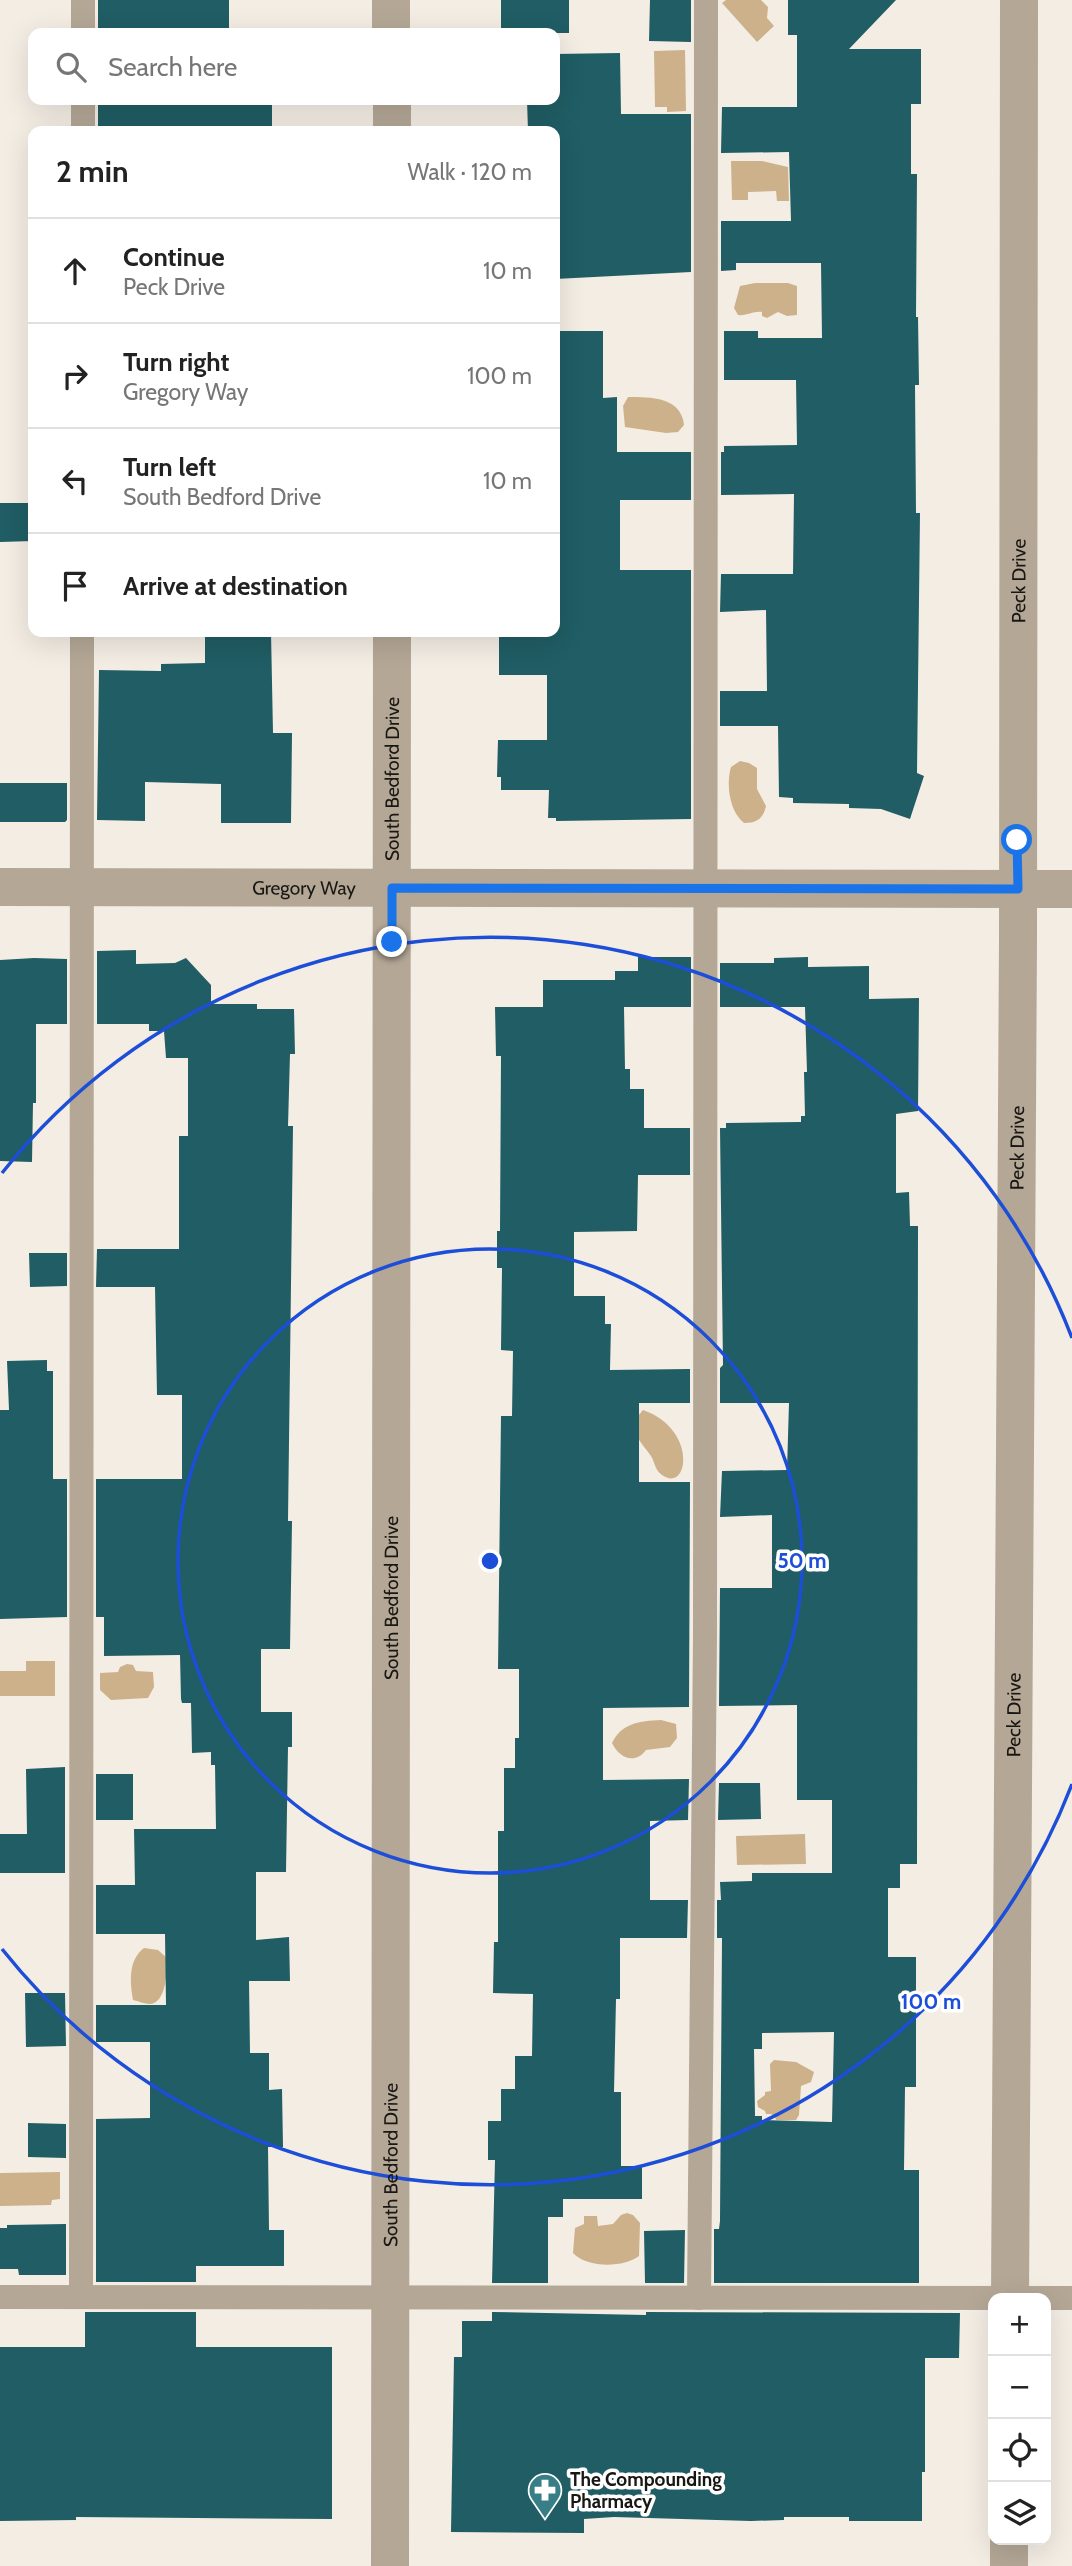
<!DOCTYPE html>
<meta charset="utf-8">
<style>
body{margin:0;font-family:Cabin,sans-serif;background:#f6f6f6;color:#222}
.controls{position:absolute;right:21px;bottom:21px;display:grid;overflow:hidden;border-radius:14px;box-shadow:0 7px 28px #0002}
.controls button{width:63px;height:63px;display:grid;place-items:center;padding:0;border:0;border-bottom:2px solid #e0e0e0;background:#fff;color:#222;font:35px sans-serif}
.stop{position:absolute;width:21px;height:21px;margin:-16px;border:5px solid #1a73e8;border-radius:50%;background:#fff}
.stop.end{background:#1a73e8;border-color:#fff;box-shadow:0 2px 7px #0008}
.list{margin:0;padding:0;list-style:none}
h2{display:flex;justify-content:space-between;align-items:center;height:91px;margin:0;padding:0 28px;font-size:30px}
h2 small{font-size:23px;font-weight:400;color:#767676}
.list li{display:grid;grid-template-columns:46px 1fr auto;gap:21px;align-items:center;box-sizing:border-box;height:105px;padding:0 28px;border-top:2px solid #e0e0e0}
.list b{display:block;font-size:26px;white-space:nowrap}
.list p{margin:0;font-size:23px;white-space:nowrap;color:#767676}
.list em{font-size:23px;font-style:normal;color:#767676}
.icon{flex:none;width:38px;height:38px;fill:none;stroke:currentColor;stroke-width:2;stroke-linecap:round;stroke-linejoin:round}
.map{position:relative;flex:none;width:1072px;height:2566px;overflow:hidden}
.search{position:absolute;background:#fff;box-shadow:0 7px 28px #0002;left:28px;top:28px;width:532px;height:77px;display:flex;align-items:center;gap:18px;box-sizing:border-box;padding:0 24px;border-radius:14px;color:#767676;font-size:26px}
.panel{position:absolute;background:#fff;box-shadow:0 7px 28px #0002;left:28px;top:126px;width:532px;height:511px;border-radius:14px}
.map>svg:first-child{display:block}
.water{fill:#cdb18a}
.building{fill:#205d64;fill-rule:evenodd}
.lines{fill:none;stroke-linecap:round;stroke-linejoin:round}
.lane{stroke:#b4a796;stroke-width:24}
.street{stroke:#b4a796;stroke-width:38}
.route{stroke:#1a73e8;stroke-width:9}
.ring{fill:none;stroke:#1d4ed8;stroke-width:3.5}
.labels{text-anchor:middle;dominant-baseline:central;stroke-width:7;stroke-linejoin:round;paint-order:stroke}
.street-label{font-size:19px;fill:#191713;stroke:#fff}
.poi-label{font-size:19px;font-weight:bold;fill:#191713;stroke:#fff;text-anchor:start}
.centre{fill:#1d4ed8;stroke:#fff;stroke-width:3.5}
.ring-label{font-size:21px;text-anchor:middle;font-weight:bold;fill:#1d4ed8;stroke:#fff;stroke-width:7;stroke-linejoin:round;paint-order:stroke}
</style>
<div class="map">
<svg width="1072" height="2566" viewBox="0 0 1072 2566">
<rect width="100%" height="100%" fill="#f4ede4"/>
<g class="water">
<path d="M726,0H761L768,7L767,18L774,26L757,42L722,3Z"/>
<path d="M685,50L686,111L667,112V107H655L654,51Z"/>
<path d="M731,161H762L788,167L789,201H777L776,191L748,192V200H732Z"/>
<path d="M755,283H788L797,286V315L787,316L778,312L767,318L762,316V312C753,311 747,316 738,315L734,308L740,286Z"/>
<path d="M628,397C651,397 681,397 684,425L678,432L666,433L625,427L623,406Z"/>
<path d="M740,761L749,763L757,768V789L766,806C763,819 757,823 744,823C729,811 726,784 731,767Z"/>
<path d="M643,1410C698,1429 689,1494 662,1475C655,1470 655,1463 651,1456C646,1449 640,1442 635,1434L638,1416Z"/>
<path d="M26,1661H55V1696H0V1671H26Z"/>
<path d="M127,1664L133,1665L136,1671L153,1672L154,1687L148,1698L111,1700L100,1690V1673L118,1672L120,1667Z"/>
<path d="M661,1720L676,1724L677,1738L670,1747L646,1750C635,1765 619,1758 612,1743C622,1723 639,1721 661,1720Z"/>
<path d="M805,1834L806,1864L737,1865L736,1836Z"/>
<path d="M144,1948L158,1950L167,1958C167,1969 167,2003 150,2004C145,2004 138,2001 133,2000C130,1982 128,1960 144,1948Z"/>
<path d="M774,2060L796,2062L814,2072L811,2082L801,2086L799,2115L796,2120H776L775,2117L771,2114H766L765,2111L758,2107L757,2101L765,2095V2092L771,2091L770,2064Z"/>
<path d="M60,2172V2199L52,2200L51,2205L0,2206V2173Z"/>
<path d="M627,2213L633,2215L640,2223L639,2256C623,2268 587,2268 573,2253L575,2228L584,2224V2216H597L598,2226L613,2224L621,2215Z"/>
</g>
<g class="building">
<rect x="98" y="0" width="131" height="33"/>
<rect x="501" y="0" width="68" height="33"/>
<path d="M650,0H691V42L649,41Z"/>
<path d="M788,0H896L849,49H921V104H911V174H917L916,317H918L919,385H915L916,513H920L917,773L924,776L910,819L881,809L849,808V804L793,803V798L779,797L778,726H720V691H767L766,610L720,612L721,574H793L794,494L721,495V452H724V446L797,445L796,380H724V331H758V338H822L821,263H736V270L721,271V221H791L789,152L721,153L722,107H797V35H788Z"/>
<path d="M620,53L621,114H691V272L555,279V131H528L527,100H555V54Z"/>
<rect x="98" y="100" width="174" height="31"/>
<path d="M555,331H603V398L617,397V452H691V500H620V570H691V819L556,821V818H548L549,790H501V777H497L498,740H547V675H499V632H555Z"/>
<path d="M0,503H33V541L0,542Z"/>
<path d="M205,632H271L273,733H292L291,823H221V784L145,782V821L97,820L99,670L161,671V664L205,663Z"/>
<path d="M0,783H67V820L65,822H0Z"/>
<path d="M136,950V964L175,963L186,958L211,985V1004H257V1009H294L295,1054H290L288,1126H293L288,1521H292L290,1649H261V1712H292V1747H288L286,1872H256V1940L289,1937L290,1981H249L250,2053H269V2090L282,2089L283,2147H268L269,2230H284V2266H196V2282H96V2119L150,2118V2042H96V2005H166L165,1934H96V1885H135L134,1829H216L215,1765H211V1752L192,1753L191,1703H182L181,1699L180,1655L104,1656V1617H96V1479H182V1395H157L155,1287H96L97,1249H179V1136H188V1058H166L164,1031H149V1024H97V951Z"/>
<path d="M638,957H691V1007H624L625,1069H630V1089H644V1128H690V1175H638L637,1231L574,1232V1296H605V1324H611L610,1370L690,1369V1403H639V1482H690L689,1707L603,1708V1780L689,1779L688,1820L650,1821V1900H688L687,1938H620V1999H616L614,2092H621V2166H642V2199H563V2217H548V2283H492L495,2160H488V2121H501V2089H515V2056H532L533,1994L493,1993L494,1942H498V1831H504V1768H515V1738H519V1669H498L501,1416H512L513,1351L501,1350L502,1268H497V1231H500L501,1056H496L495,1007H543V980H615V971H638Z"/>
<path d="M808,957V967L869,966V999L919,998L918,1111L896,1114V1193L909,1192L910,1226H918L917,1864H900V1888H888V1957H916V2087H905L904,2170H919V2283H714V2229H719L720,2221L722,1938H717V1900H721L720,1882L752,1881V1873H832V1800H797V1705L719,1706L720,1588H772V1515L720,1517L722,1471L787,1470L789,1403H720V1368L723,1365L720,1128H726V1123L801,1122V1116H805L804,1072H807L805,1007H720V963H774V958ZM834,2032L832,2122L762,2120V2116H755L754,2049H762V2033Z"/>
<path d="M34,958L67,959V1024H36V1103H33L32,1162L0,1161V960Z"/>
<path d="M29,1253H67V1286L30,1287Z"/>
<path d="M47,1360V1371H53V1479H67V1617L0,1619V1410H9L7,1361Z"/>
<path d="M65,1767V1873H0V1834H27L26,1769Z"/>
<rect x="96" y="1774" width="37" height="46"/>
<path d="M719,1783H760L761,1819L718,1820Z"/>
<path d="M25,1993H65L66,2046L26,2047Z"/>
<path d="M28,2123L66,2124V2158L28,2157Z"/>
<path d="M66,2224V2275H19L18,2269H0V2228H7V2225Z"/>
<path d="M685,2230L684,2283H645L644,2231Z"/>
<path d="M85,2312H196V2347H332V2519L76,2517V2520L0,2521V2347H85Z"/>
<path d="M492,2312L646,2315V2312L960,2313L959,2358H925V2472H922V2521H849V2517H784V2520L751,2521L614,2517L584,2519V2533L451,2532L454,2357H462V2321H492Z"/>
</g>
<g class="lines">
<g class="lane">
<path d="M83,33V0"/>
<path d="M83,131V100"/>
<path d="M0,2297L1072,2298"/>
<path d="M81,2297L82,632"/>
<path d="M699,2298L705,1635L706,0"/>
</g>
<g class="street">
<path d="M391,0V33"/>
<path d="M392,100V131"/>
<path id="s1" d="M0,887L1072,889"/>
<path id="s2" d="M1010,2298L1018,942L1019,0"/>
<path d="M1009,2540V2566"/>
<path id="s3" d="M390,2566L392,632"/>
</g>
</g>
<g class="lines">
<path class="route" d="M392,942V888L1018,889L1017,840"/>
</g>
<g class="ring">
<circle cx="490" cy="1561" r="312"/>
<path d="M1072 1784A623 623 0 0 1 2 1949M2 1173A623 623 0 0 1 1072 1338"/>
</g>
<defs>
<symbol id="pharmacy-pin" viewBox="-11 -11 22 30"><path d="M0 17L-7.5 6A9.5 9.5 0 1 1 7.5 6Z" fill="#377e87" stroke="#fff"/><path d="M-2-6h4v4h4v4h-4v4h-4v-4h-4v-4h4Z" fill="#fff"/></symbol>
</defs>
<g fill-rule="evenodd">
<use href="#pharmacy-pin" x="526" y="2471" width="38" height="52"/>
</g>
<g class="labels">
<g class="street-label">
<text stroke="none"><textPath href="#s2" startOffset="1717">Peck Drive</textPath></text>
<text stroke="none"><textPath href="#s3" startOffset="1787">South Bedford Drive</textPath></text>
<text stroke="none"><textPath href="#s1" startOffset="304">Gregory Way</textPath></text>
<text stroke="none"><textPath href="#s2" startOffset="1150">Peck Drive</textPath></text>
<text stroke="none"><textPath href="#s3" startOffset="968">South Bedford Drive</textPath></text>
<text stroke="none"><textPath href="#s2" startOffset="583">Peck Drive</textPath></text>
<text stroke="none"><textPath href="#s3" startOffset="401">South Bedford Drive</textPath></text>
</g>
<g class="poi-label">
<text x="570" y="2479">The Compounding<tspan x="570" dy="22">Pharmacy</tspan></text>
</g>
</g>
<circle cx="490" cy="1561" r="10" class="centre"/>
<g class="ring-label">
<text x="802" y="1568">50 m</text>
<text x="931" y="2009">100 m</text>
</g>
</svg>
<div class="controls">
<button>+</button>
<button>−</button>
<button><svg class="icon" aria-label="locate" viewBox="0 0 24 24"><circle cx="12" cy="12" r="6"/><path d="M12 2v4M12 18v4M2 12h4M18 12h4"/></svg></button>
<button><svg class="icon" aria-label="layers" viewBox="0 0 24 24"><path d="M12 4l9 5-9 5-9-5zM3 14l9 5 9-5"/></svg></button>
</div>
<div class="stop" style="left:1017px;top:840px"></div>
<div class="stop end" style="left:392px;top:942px"></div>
<div class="search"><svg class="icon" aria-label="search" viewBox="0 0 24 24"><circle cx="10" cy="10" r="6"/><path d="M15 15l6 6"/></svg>Search here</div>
<section class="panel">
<h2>2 min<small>Walk · 120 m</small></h2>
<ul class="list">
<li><svg class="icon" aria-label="ahead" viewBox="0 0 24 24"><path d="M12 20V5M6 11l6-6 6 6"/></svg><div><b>Continue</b><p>Peck Drive</p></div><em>10 m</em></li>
<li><svg class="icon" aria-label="right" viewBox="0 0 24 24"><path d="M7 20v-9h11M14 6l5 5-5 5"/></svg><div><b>Turn right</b><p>Gregory Way</p></div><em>100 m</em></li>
<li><svg class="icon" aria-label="left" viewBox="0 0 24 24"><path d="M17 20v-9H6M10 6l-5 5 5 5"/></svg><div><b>Turn left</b><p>South Bedford Drive</p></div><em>10 m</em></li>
<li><svg class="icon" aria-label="arrive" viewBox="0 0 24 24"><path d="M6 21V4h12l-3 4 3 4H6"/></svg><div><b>Arrive at destination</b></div></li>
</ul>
</section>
</div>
